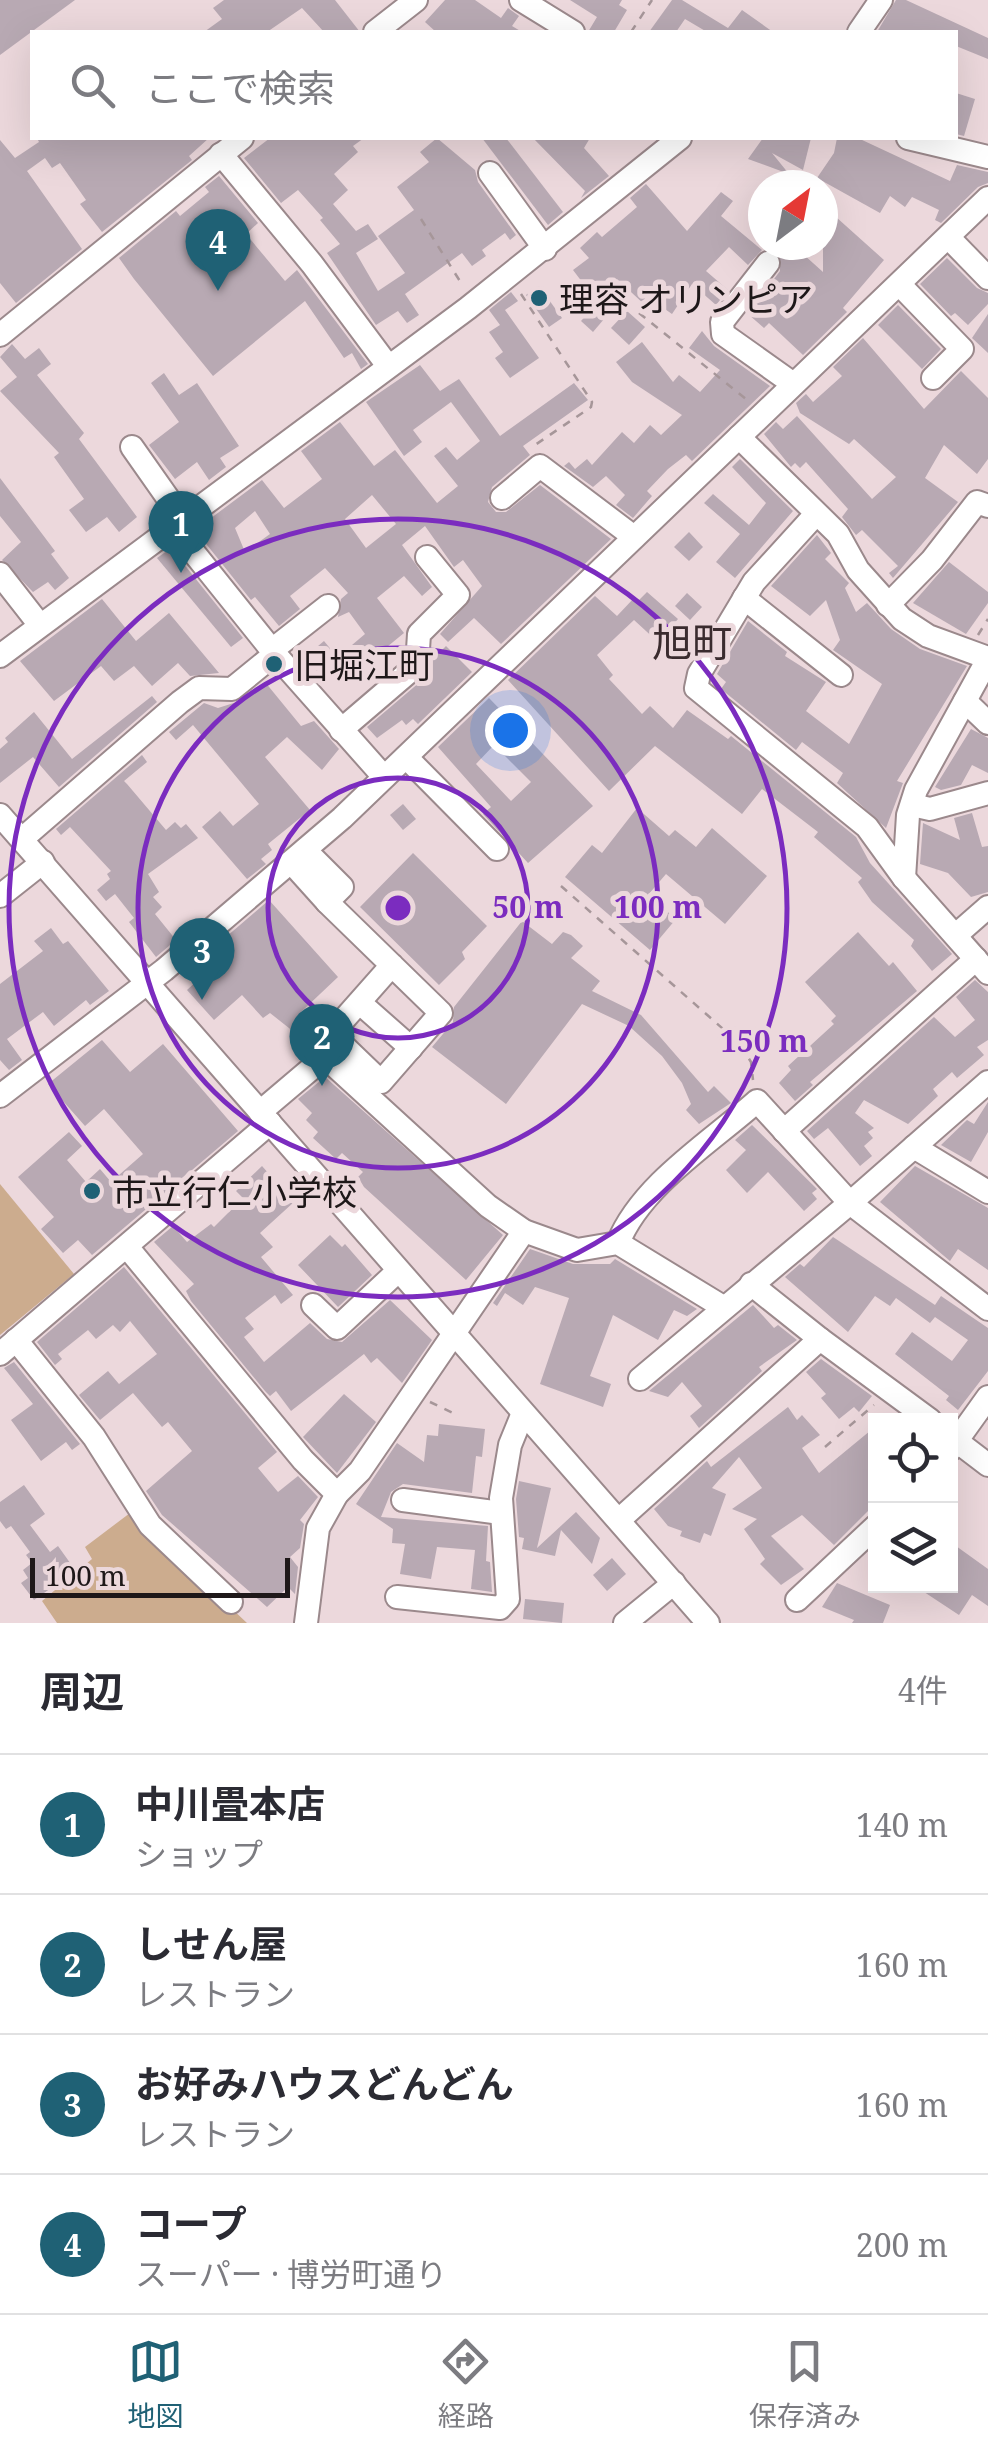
<!DOCTYPE html>
<html lang="ja">
<meta charset="utf-8">
<style>
body{margin:0;font-family:"Noto Serif","Noto Sans JP",serif;background:#f2f2f3;color:#2b2b33}
.controls{position:absolute;right:30px;bottom:30px;display:grid;overflow:hidden;border-radius:0px;box-shadow:0 10px 40px #0002}
.controls button{width:90px;height:90px;display:grid;place-items:center;padding:0;border:0;border-bottom:2px solid #e1e1e2;background:#fff;color:#2b2b33;font:50px sans-serif}
.compass{position:absolute;left:748px;top:170px;width:90px;height:90px;border-radius:50%;background:#fff;box-shadow:0 10px 40px #0002;rotate:32deg}
.scale{position:absolute;left:30px;bottom:25px;width:260px;box-sizing:border-box;padding-left:10px;border:5px solid #1e1819;border-top:0;font-size:28px;line-height:35px;white-space:nowrap;color:#1e1819;-webkit-text-stroke:8px #ecd8dc;paint-order:stroke}
.you{position:absolute;left:510px;top:730px;width:35px;height:35px;margin:-25px;border:8px solid #fff;border-radius:50%;background:#1a73e8;box-shadow:0 0 0 15px #1a73e833}
.badge{display:grid;place-items:center;width:65px;height:65px;border-radius:50%;background:#1f6175;color:#fff;font-size:32px;font-weight:700}
.pin{position:absolute;translate:-50% -82px;filter:drop-shadow(0 2px 5px #0008)}
.pin::after{content:'';position:absolute;top:52px;width:35px;height:30px;background:inherit;clip-path:polygon(0 0,100% 0,50% 100%)}
.list{margin:0;padding:0;list-style:none}
h2{display:flex;justify-content:space-between;align-items:center;height:130px;margin:0;padding:0 40px;font-size:42px}
h2 small{font-size:32px;font-weight:400;color:#7c7c81}
.list li{display:grid;grid-template-columns:65px 1fr auto;gap:30px;align-items:center;box-sizing:border-box;height:140px;padding:0 40px;border-top:2px solid #e1e1e2}
.list b{display:block;font-size:38px;white-space:nowrap}
.list p{margin:0;font-size:32px;white-space:nowrap;color:#7c7c81}
.list em{font-size:32px;font-style:normal;color:#7c7c81}
.icon{flex:none;width:55px;height:55px;fill:none;stroke:currentColor;stroke-width:2;stroke-linecap:round;stroke-linejoin:round}
.map{position:relative;flex:none;width:988px;height:1623px;overflow:hidden}
.search{position:absolute;background:#fff;box-shadow:0 10px 40px #0002;left:30px;right:30px;top:30px;height:110px;display:flex;align-items:center;gap:25px;box-sizing:border-box;padding:0 35px;border-radius:0px;color:#7c7c81;font-size:38px}
.sheet{height:690px;background:#fff}
nav{display:flex;justify-content:space-around;align-items:center;box-sizing:border-box;height:140px;border-top:2px solid #e1e1e2;background:#fff;font-size:28px;color:#7c7c81}
nav a{display:grid;justify-items:center;gap:5px}
nav .on{color:#1f6175}
.map>svg:first-child{display:block}
.green{fill:#ccac8e}
.building{fill:#b8a9b3;fill-rule:evenodd}
.lines{fill:none;stroke-linecap:round;stroke-linejoin:round}
.minor-casing{stroke:#9b898c;stroke-width:26}
.path{stroke:#a69699;stroke-width:2.5;stroke-dasharray:8 8;stroke-linecap:butt}
.minor{stroke:#fff;stroke-width:22}
.ring{fill:none;stroke:#7b2cbf;stroke-width:5}
.poi-dot{fill:#1f6175;stroke:#ecd8dc;stroke-width:4}
.labels{text-anchor:middle;dominant-baseline:central;stroke-width:10;stroke-linejoin:round;paint-order:stroke}
.poi-label{font-size:35px;fill:#1e1819;stroke:#ecd8dc;text-anchor:start}
.quarter-label{font-size:40px;fill:#3a2b2e;stroke:#ecd8dc}
.centre{fill:#7b2cbf;stroke:#ecd8dc;stroke-width:5}
.ring-label{font-size:30px;text-anchor:middle;font-weight:bold;fill:#7b2cbf;stroke:#ecd8dc;stroke-width:10;stroke-linejoin:round;paint-order:stroke}
</style>
<div class="map">
<svg width="988" height="1623" viewBox="0 0 988 1623">
<rect width="100%" height="100%" fill="#ecd8dc"/>
<g class="green">
<path d="M0,1184L74,1274L0,1335Z"/>
<path d="M130,1513L247,1623H57L42,1601L92,1559L85,1547Z"/>
</g>
<g class="building">
<path d="M0,0H75L0,55Z"/>
<path d="M224,0H335L360,32H324L302,8L267,32H204L222,19L213,8Z"/>
<path d="M445,0H475L501,18L508,8L519,16L512,26L522,32H436L425,22Z"/>
<path d="M570,0H622L619,5L627,10L614,32H588L597,17Z"/>
<path d="M672,0H682L728,28L742,10L773,32H707L685,19L676,32H649Z"/>
<path d="M896,0H906L988,38V59L956,46V32H877Z"/>
<path d="M956,93L975,99L964,136L956,134Z"/>
<path d="M37,138H209L189,156L192,160L102,232L80,204L86,200L60,163L52,168L45,158L27,171L82,249L16,303L0,283V140L15,158L39,142Z"/>
<path d="M270,138H364L353,146L358,152L334,174L348,190L333,204L356,231L368,224L378,239L356,253L378,291L405,273L378,236L414,210L397,187L429,162L420,152L437,138L475,170L478,182L516,235L510,240L505,233L482,250L486,256L472,266L462,253L405,294L419,315L407,323L398,311L376,325L327,253L340,244L320,220L323,218L298,190L281,203L244,158Z"/>
<path d="M482,138H506L563,212L548,225Z"/>
<path d="M533,138H590L584,148L609,176L581,198L585,191Z"/>
<path d="M763,138H811L803,170L772,153L789,174L748,159Z"/>
<path d="M837,138L860,139L950,181L957,165L988,172V183L978,187L941,223L935,220L939,210L912,197L905,207L890,196L880,213L817,178L834,153Z"/>
<path d="M219,176L258,223L246,234L285,281L297,270L368,364L361,369L352,353L344,358L305,301L213,376L134,279L119,258L176,211L180,216L209,192L205,187Z"/>
<path d="M646,184L687,231L721,192L733,201L721,216L762,250L748,265L729,247L706,271L728,290L716,305L692,284L672,314L652,300L646,306L617,279L595,299L573,270L589,258L580,248L597,232L602,237L637,207L630,198Z"/>
<path d="M836,217L884,260L843,308L847,312L803,355L769,323L764,328L748,314L780,271L778,252L785,245H793L823,272V231Z"/>
<path d="M947,258L977,288L988,293V304L968,325L955,313L951,316L920,284Z"/>
<path d="M539,286L562,318L549,327L526,295Z"/>
<path d="M511,292L518,301L505,310L539,358L510,378L495,358L503,352L489,332L500,325L489,310Z"/>
<path d="M598,302L610,312L593,332L581,321Z"/>
<path d="M898,305L941,349L922,369L878,325Z"/>
<path d="M627,311L645,327L629,345L611,328Z"/>
<path d="M988,314V353L972,338Z"/>
<path d="M702,331L714,346L770,386L692,461L686,455L668,469L647,491L652,496L633,518L616,505L625,495L606,476L593,487L564,466L569,462L575,469L587,459L592,465L622,432L634,443L650,425L661,435L682,415L632,382L616,362L642,342L673,382L679,375L700,392L720,370L689,348Z"/>
<path d="M863,338L924,409L961,371L988,398V459L977,474L944,445L925,478L958,502L893,578L889,573L898,566L862,530L856,535L842,517L848,509L806,462L800,468L795,463L791,467L764,434L776,422L783,429L797,416L872,499L896,477L854,439L849,444L800,413L796,403L806,394L813,402L842,376L833,367Z"/>
<path d="M12,344L25,359L39,348L51,364L37,375L84,433L79,439L137,517L119,532L107,517L86,532L69,510L84,499L54,457L59,453L0,391L17,377L0,357Z"/>
<path d="M420,365L440,391L459,379L500,436L574,383L588,400L523,446L530,455L492,487L488,502L496,512H506L540,485L611,539L501,644L474,618L448,642L440,634L482,586L463,560L454,567L425,526L402,545L432,587L422,596L404,576L377,598L404,633L354,674L339,656L365,634L349,612L338,617L341,599L348,593L325,568L290,596L300,609L279,626L255,597L251,600L195,530L262,480L284,508L322,479L301,451L340,422L374,466L395,450L437,503L458,486L434,456L446,447L457,460L480,441L451,402L413,430L422,442L404,456L366,402ZM372,495L396,524L366,548L345,519ZM255,511L270,534L245,552L235,528Z"/>
<path d="M164,373L179,395L197,383L239,446L220,458L226,467L209,480L197,462L175,479L149,445L179,422L151,383Z"/>
<path d="M740,459L793,511L735,578L716,562L740,534L704,503L713,494L749,525L766,503L732,467Z"/>
<path d="M0,478L55,551L51,554L69,578L55,590L48,582L33,592L2,560L21,542L0,516Z"/>
<path d="M689,532L703,547L689,561L674,547Z"/>
<path d="M817,535L831,553L825,559L849,583L845,588L856,612L867,603L891,629L920,649L967,666L897,781L903,783L886,828L837,783L843,773L802,742L796,750L721,689L726,682L717,674L748,621L787,652L785,656L826,682L806,711L849,744L882,684L833,650L840,640L826,600L810,616L771,586Z"/>
<path d="M171,548L243,638L231,647L157,558Z"/>
<path d="M949,562L988,592V603L966,634L913,603Z"/>
<path d="M647,592L678,619L658,642L634,620L597,655L613,675L609,679L642,714L650,706L673,728L687,710L728,739L731,736L856,837L870,863L952,954L932,971L911,946L914,940L872,902L858,882L862,878L814,837L818,832L762,789L742,814L655,746L609,791L508,680L595,596L617,616L634,598L638,601Z"/>
<path d="M687,593L702,607L690,620L675,606Z"/>
<path d="M102,599L136,641L169,613L219,673L190,676L178,663L152,686L134,666L114,681L101,666L54,701L20,661Z"/>
<path d="M324,641L338,658L319,674L305,657Z"/>
<path d="M446,646L472,672L418,724L413,719L406,725L402,720L377,738L367,727L427,676L432,660Z"/>
<path d="M265,682L301,726L314,721L339,749L322,770L287,737L265,757L310,810L268,844L272,850L261,859L266,864L247,879L202,827L220,811L233,826L259,804L193,725L176,740L169,732L204,703L218,708L240,701Z"/>
<path d="M152,696L157,702L59,787L33,757L0,783V749L8,742L5,738L34,712L72,759Z"/>
<path d="M489,698L593,806L528,863L483,814L491,807L438,747ZM494,745L531,782L511,801L476,764Z"/>
<path d="M971,729L988,738V773L972,765L961,785L941,790L935,787Z"/>
<path d="M142,755L147,762L124,781L127,784L166,830L175,822L181,828L186,824L198,838L148,874L159,892L153,897L162,907L155,914L176,940L156,957L129,922L134,918L115,894L106,901L97,890L110,879L107,874L111,871L70,827L61,835L56,829Z"/>
<path d="M403,804L416,819L403,830L390,815Z"/>
<path d="M637,808L669,836L675,830L696,847L712,828L767,876L725,924L666,874L648,895L676,919L650,950L565,877L592,845L602,853Z"/>
<path d="M972,813L982,847L988,846V892L971,897L948,873L920,864L923,823L960,840L954,818Z"/>
<path d="M413,853L487,926L462,952L465,959L439,985L360,907Z"/>
<path d="M269,900L338,977L301,1012L307,1017L294,1032L270,1013L263,1018L242,995L214,1020L187,990L214,965L205,955Z"/>
<path d="M522,921L552,944L563,932L571,935L583,946L571,958L600,981L592,991L641,1015L708,1092L714,1086L731,1103L699,1124L686,1110L691,1104L682,1083L662,1056L629,1026L582,1004L506,1104L432,1047L453,1022L454,1007Z"/>
<path d="M51,928L63,944L68,941L109,991L90,1005L86,1000L54,1026L43,1012L7,1039L22,1060L9,1070L0,1060V984L43,951L34,941Z"/>
<path d="M858,932L889,966L893,962L917,991L810,1082L813,1085L795,1101L779,1083L791,1070L788,1066L834,1024L831,1021L836,1016L805,982Z"/>
<path d="M975,980L988,992V1040L977,1047L984,1055L957,1078L952,1072L933,1089L938,1096L908,1124L864,1100L855,1113L874,1128L868,1132L873,1138L864,1146L872,1156L860,1166L828,1128L814,1139L807,1131L934,1017L955,1037L975,1020L956,997Z"/>
<path d="M102,1040L130,1072L163,1044L238,1131L92,1255L78,1240L63,1253L41,1229L54,1217L18,1177L69,1132L82,1146L67,1160L86,1182L100,1169L111,1182L143,1154L104,1109L85,1126L48,1084Z"/>
<path d="M325,1077L503,1235L466,1280L364,1187L358,1177L363,1172L342,1153L336,1159L313,1138L318,1132L306,1120L312,1113L298,1099Z"/>
<path d="M988,1102V1132L971,1162L941,1145L967,1120L974,1124Z"/>
<path d="M752,1125L817,1189L812,1193L817,1199L804,1211L768,1172L747,1193L726,1170L746,1150L735,1140Z"/>
<path d="M262,1166L294,1202L260,1233L273,1247L261,1257L293,1295L281,1304L275,1295L245,1318L254,1329L244,1337L264,1362L310,1323L327,1339L342,1342L390,1300L432,1340L402,1383L377,1358L371,1363L364,1354L291,1411L276,1391L270,1396L265,1391L191,1301L186,1291L194,1284L154,1242L173,1226L187,1242L211,1224L214,1227L243,1198L236,1191Z"/>
<path d="M915,1166L988,1208V1270L958,1249L950,1261L880,1202Z"/>
<path d="M330,1235L342,1247L345,1244L372,1275L338,1307L298,1265Z"/>
<path d="M833,1237L935,1305L941,1296L988,1328V1371L958,1410L946,1400L949,1396L895,1354L912,1332L952,1361L968,1340L935,1317L930,1323L896,1298L890,1306L875,1296L848,1332L785,1277L800,1264L804,1267Z"/>
<path d="M530,1249L573,1264H610L615,1259L697,1309L687,1316L674,1310L658,1340L613,1315L590,1376L611,1384L603,1407L540,1384L569,1298L535,1287L523,1305L505,1293L497,1306L493,1303Z"/>
<path d="M124,1267L277,1452L258,1468L278,1492L298,1476L318,1497L300,1520L304,1524L300,1548L290,1557L298,1567L295,1594L288,1587L267,1607L162,1515L146,1491L192,1451L168,1422L162,1427L133,1393L100,1420L79,1395L108,1371L119,1384L157,1354L130,1321L120,1332L113,1325L96,1339L88,1330L58,1354L62,1359L55,1365L37,1342Z"/>
<path d="M753,1305L774,1328L778,1325L797,1340L759,1367L762,1371L699,1428L690,1416L702,1406L682,1382L668,1397L649,1391Z"/>
<path d="M821,1359L872,1396L859,1412L854,1407L839,1419L821,1398L826,1394L806,1372Z"/>
<path d="M14,1362L80,1444L72,1450L66,1442L41,1461L11,1420L33,1404L4,1368Z"/>
<path d="M344,1394L376,1422L337,1473L303,1437Z"/>
<path d="M788,1407L797,1420L802,1415L820,1435L802,1448L819,1473L876,1426V1503L834,1545L802,1515L771,1536L804,1569L781,1585L760,1564L765,1559L744,1529L757,1519L732,1509L762,1488L739,1457L712,1488L726,1494L711,1536L704,1533L700,1543L680,1536L682,1531L668,1526L654,1509L707,1461L711,1467Z"/>
<path d="M439,1424L485,1429L482,1457L476,1456L472,1493L403,1484L391,1492L381,1517L488,1526L486,1561L490,1562L492,1592L471,1589L475,1550L437,1547L431,1579L400,1574L405,1544L392,1543L393,1529L356,1504L397,1443L424,1462L427,1435L438,1436Z"/>
<path d="M519,1481L551,1488L537,1548L576,1512L600,1538L592,1564L561,1530L555,1556L522,1549L524,1538L519,1537L516,1499Z"/>
<path d="M24,1485L45,1514L30,1525L50,1552L58,1546L73,1567L71,1574L34,1600L21,1583L28,1578L23,1570L32,1563L26,1555L30,1552L11,1526L6,1529L0,1521V1502Z"/>
<path d="M956,1546L988,1569V1606L972,1595L959,1615L915,1586H950V1554Z"/>
<path d="M612,1558L626,1574L607,1591L593,1575Z"/>
<path d="M837,1583L890,1605L883,1623H852L854,1620L822,1607Z"/>
<path d="M525,1599L564,1603L562,1623L523,1619Z"/>
</g>
<g class="lines">
<defs>
<g id="minor">
<path d="M521,0L573,32"/>
<path d="M375,32L416,0"/>
<path d="M859,32L881,0"/>
<path d="M908,138L988,157"/>
<path d="M221,154L312,264L388,366"/>
<path d="M490,173L545,249"/>
<path d="M949,238L988,278"/>
<path d="M768,263L722,322L723,334L792,383"/>
<path d="M900,285L962,349L933,378"/>
<path d="M0,335L242,138"/>
<path d="M739,437L838,534L858,570L902,619L928,636L988,658"/>
<path d="M132,447L184,521"/>
<path d="M502,498L540,466L634,537"/>
<path d="M816,514L754,582L699,674L696,688L867,827L904,878L988,973"/>
<path d="M174,528L275,654L384,777"/>
<path d="M0,574L39,624"/>
<path d="M744,598L841,675"/>
<path d="M888,605L932,560L977,502L988,506"/>
<path d="M272,650L328,606"/>
<path d="M0,656L468,308L680,138"/>
<path d="M965,701L988,723"/>
<path d="M341,730L417,665L419,634L458,595L427,557"/>
<path d="M406,757L497,849"/>
<path d="M912,805L930,809L988,793"/>
<path d="M0,815L708,1623"/>
<path d="M22,839L180,702L199,688L232,689L275,654"/>
<path d="M305,850L342,887L327,902L441,1013L381,1082L331,1034L392,965"/>
<path d="M291,862L327,902"/>
<path d="M904,878L908,815L916,790L988,659"/>
<path d="M0,896L43,862"/>
<path d="M956,935L988,907"/>
<path d="M360,1003L411,1048"/>
<path d="M988,1082L850,1203L988,1309"/>
<path d="M0,1096L164,970L342,818L988,198"/>
<path d="M260,1112L325,1057L488,1206L524,1231L577,1250L618,1243L723,1307"/>
<path d="M784,1131L976,959"/>
<path d="M914,1147L988,1192"/>
<path d="M618,1243C641,1185 711,1142 757,1101L850,1203L640,1379"/>
<path d="M128,1248L303,1460L337,1494L318,1528L306,1623"/>
<path d="M751,1284L820,1339"/>
<path d="M313,1305L337,1328L398,1271"/>
<path d="M16,1340L94,1437L150,1525L231,1602"/>
<path d="M0,1354L270,1123"/>
<path d="M950,1436L988,1465"/>
<path d="M950,1450L988,1397"/>
<path d="M337,1494L360,1471L524,1231"/>
<path d="M403,1500L501,1513"/>
<path d="M619,1520L820,1339L930,1420"/>
<path d="M397,1597L500,1608L508,1599L501,1498L510,1445L523,1413"/>
<path d="M797,1600L876,1526"/>
<path d="M625,1623L674,1583"/>
</g>
</defs>
<use href="#minor" class="minor-casing"/>
<g class="path">
<path d="M631,32L652,0"/>
<path d="M421,219L463,286"/>
<path d="M521,294L592,402L591,407L535,445"/>
<path d="M639,313L746,399"/>
<path d="M978,635L988,619"/>
<path d="M561,886L739,1043L751,1062L753,1080"/>
<path d="M430,1402L457,1415"/>
<path d="M825,1447L874,1405"/>
</g>
<use href="#minor" class="minor"/>
</g>
<g class="ring">
<circle cx="398" cy="908" r="130"/>
<circle cx="398" cy="908" r="260"/>
<circle cx="398" cy="908" r="389"/>
</g>
<g class="poi-dot">
<circle cx="539" cy="298" r="10"/>
<circle cx="274" cy="664" r="10"/>
<circle cx="92" cy="1191" r="10"/>
</g>
<g class="labels">
<g class="poi-label">
<text x="559" y="298">理容 オリンピア</text>
<text x="294" y="664">旧堀江町</text>
<text x="112" y="1191">市立行仁小学校</text>
</g>
<g class="quarter-label">
<text x="692" y="641">旭町</text>
</g>
</g>
<circle cx="398" cy="908" r="15" class="centre"/>
<g class="ring-label">
<text x="528" y="918">50 m</text>
<text x="658" y="918">100 m</text>
<text x="764" y="1052">150 m</text>
</g>
</svg>
<div class="controls">
<button><svg class="icon" aria-label="locate" viewBox="0 0 24 24"><circle cx="12" cy="12" r="6"/><path d="M12 2v4M12 18v4M2 12h4M18 12h4"/></svg></button>
<button><svg class="icon" aria-label="layers" viewBox="0 0 24 24"><path d="M12 4l9 5-9 5-9-5zM3 14l9 5 9-5"/></svg></button>
</div>
<svg class="compass" viewBox="-18 -18 36 36"><path d="M0-13l5 13h-10z" fill="#e53935"/><path d="M0 13l5-13h-10z" fill="#7c7c81"/></svg>
<div class="scale">100 m</div>
<div class="you"></div>
<div class="pin badge" style="left:181px;top:573px">1</div>
<div class="pin badge" style="left:322px;top:1086px">2</div>
<div class="pin badge" style="left:202px;top:1000px">3</div>
<div class="pin badge" style="left:218px;top:291px">4</div>
<div class="search"><svg class="icon" aria-label="search" viewBox="0 0 24 24"><circle cx="10" cy="10" r="6"/><path d="M15 15l6 6"/></svg>ここで検索</div>
</div>
<section class="sheet">
<h2>周辺<small>4件</small></h2>
<ul class="list">
<li><span class="badge">1</span><div><b>中川畳本店</b><p>ショップ</p></div><em>140 m</em></li>
<li><span class="badge">2</span><div><b>しせん屋</b><p>レストラン</p></div><em>160 m</em></li>
<li><span class="badge">3</span><div><b>お好みハウスどんどん</b><p>レストラン</p></div><em>160 m</em></li>
<li><span class="badge">4</span><div><b>コープ</b><p>スーパー · 博労町通り</p></div><em>200 m</em></li>
</ul>
</section>
<nav>
<a class="on"><svg class="icon" aria-label="map" viewBox="0 0 24 24"><path d="M3 6l6-2 6 2 6-2v14l-6 2-6-2-6 2zM9 4v14M15 6v14"/></svg>地図</a>
<a><svg class="icon" aria-label="directions" viewBox="0 0 24 24"><path d="M12 3l9 9-9 9-9-9zM9 14v-3h6M13 9l2 2-2 2"/></svg>経路</a>
<a><svg class="icon" aria-label="saved" viewBox="0 0 24 24"><path d="M7 4h10v16l-5-4-5 4z"/></svg>保存済み</a>
</nav>
